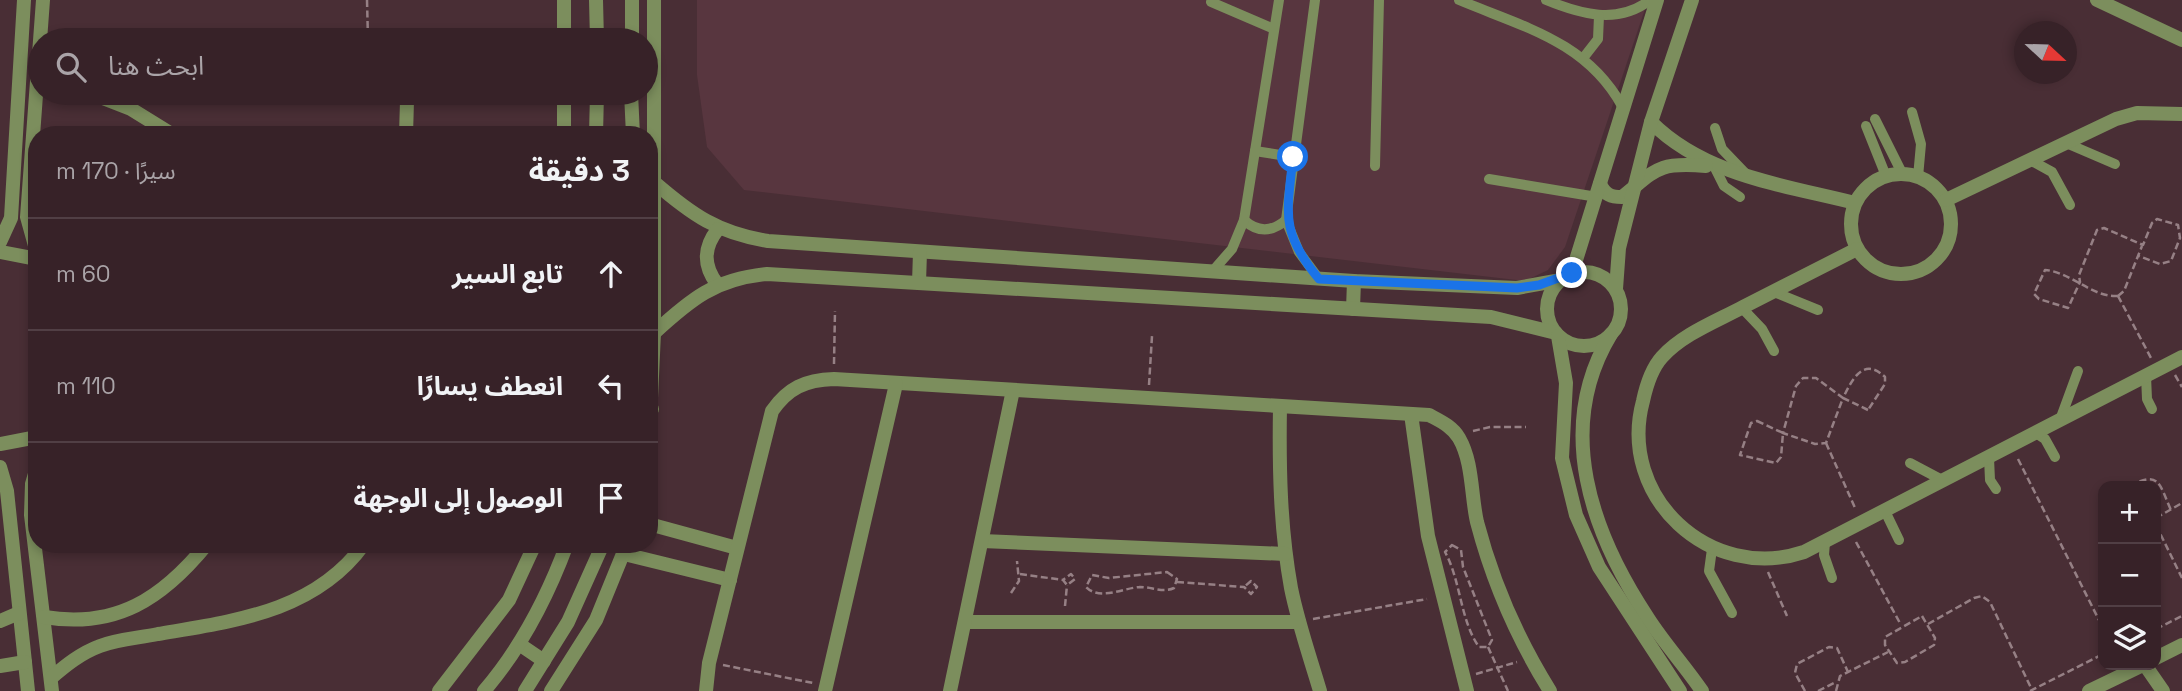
<!DOCTYPE html>
<html lang="ar">
<meta charset="utf-8">
<style>
body{margin:0;font-family:"Space Grotesk","Noto Sans Arabic",sans-serif;background:#3e2a30;color:#f1f3f6;direction:rtl}
.controls{position:absolute;right:21px;bottom:21px;display:grid;overflow:hidden;border-radius:14px;box-shadow:0 4px 10px #0003}
.controls button{width:63px;height:63px;display:grid;place-items:center;padding:0;border:0;border-bottom:2px solid #513f45;background:#372228;color:#f1f3f6;font:35px sans-serif}
.compass{position:absolute;left:2014px;top:21px;width:63px;height:63px;border-radius:50%;background:#372228;box-shadow:0 4px 10px #0003;rotate:112deg}
.stop{position:absolute;width:21px;height:21px;margin:-16px;border:5px solid #1a73e8;border-radius:50%;background:#fff}
.stop.end{background:#1a73e8;border-color:#fff;box-shadow:0 2px 7px #0008}
.list{margin:0;padding:0;list-style:none}
h2{display:flex;justify-content:space-between;align-items:center;height:91px;margin:0;padding:0 28px;font-size:30px}
h2 small{font-size:23px;font-weight:400;color:#aaa4a8}
.list li{display:grid;grid-template-columns:46px 1fr auto;gap:21px;align-items:center;box-sizing:border-box;height:112px;padding:0 28px;border-top:2px solid #513f45}
.list b{display:block;font-size:26px;white-space:nowrap}
.list em{font-size:23px;font-style:normal;color:#aaa4a8}
.icon{flex:none;width:38px;height:38px;fill:none;stroke:currentColor;stroke-width:2;stroke-linecap:round;stroke-linejoin:round}
.map{position:relative;flex:none;width:2182px;height:691px;overflow:hidden;direction:ltr}
.search{position:absolute;background:#372228;box-shadow:0 4px 10px #0003;left:28px;top:28px;width:630px;height:77px;display:flex;align-items:center;gap:18px;box-sizing:border-box;padding:0 24px;border-radius:38px;color:#aaa4a8;font-size:26px}
.panel{position:absolute;background:#372228;box-shadow:0 4px 10px #0003;left:28px;top:126px;width:630px;height:427px;border-radius:28px;direction:rtl}
.map>svg:first-child{display:block}
.built{fill:#58363f}
.lines{fill:none;stroke-linecap:round;stroke-linejoin:round}
.path{stroke:#968085;stroke-width:2.5;stroke-dasharray:7 3.5;stroke-linecap:butt}
.service{stroke:#7c8e5d;stroke-width:10}
.minor{stroke:#7c8e5d;stroke-width:14}
.tertiary{stroke:#7c8e5d;stroke-width:14}
.route{stroke:#1a73e8;stroke-width:9}
</style>
<div class="map">
<svg width="2182" height="691" viewBox="0 0 2182 691">
<rect width="100%" height="100%" fill="#492e35"/>
<path class="built" d="M697,0H1648L1565,247L1548,270L1525,281L744,190L707,147L697,75Z"/>
<g class="lines">
<g class="path">
<path d="M367,0L368,40"/>
<path d="M2118,296C2093,298 2071,272 2045,270L2034,294L2039,299L2068,308L2080,282L2079,275L2097,230L2104,228L2143,245L2152,223L2157,219L2178,225L2180,238L2171,261L2160,264L2139,256"/>
<path d="M2118,296L2151,358"/>
<path d="M2118,296L2124,291L2142,246"/>
<path d="M834,364L835,311"/>
<path d="M2175,375L2182,387"/>
<path d="M1149,385L1152,336"/>
<path d="M1868,410L1843,398L1826,443L1815,444L1783,433L1796,386L1803,378H1816L1843,398C1852,380 1863,356 1885,377V384L1868,410"/>
<path d="M1757,421L1783,433L1781,457L1776,463L1740,455L1751,423Z"/>
<path d="M1473,431L1490,427H1526"/>
<path d="M1826,443L1856,510"/>
<path d="M2018,459L2103,628"/>
<path d="M2130,486C2160,470 2159,484 2171,510"/>
<path d="M2156,518L2182,503"/>
<path d="M2156,525L2182,578"/>
<path d="M1856,542L1901,625"/>
<path d="M1452,545L1461,550L1463,567L1492,640L1488,647H1479C1460,620 1461,581 1445,552Z"/>
<path d="M1167,572L1177,579L1174,588C1163,593 1152,587 1140,587C1123,588 1100,601 1086,587L1092,575L1109,578Z"/>
<path d="M1768,572L1787,616"/>
<path d="M1020,574L1063,580L1067,585L1075,579L1071,574L1063,580"/>
<path d="M1177,582L1244,587L1251,594L1257,587L1251,581L1244,587"/>
<path d="M1011,593L1019,581L1017,561"/>
<path d="M1065,606L1067,585"/>
<path d="M1922,616L1935,638L1934,645L1905,662L1897,663L1885,645V637Z"/>
<path d="M1313,619L1427,599"/>
<path d="M1928,624L1974,598L1982,596L1990,602L2032,690"/>
<path d="M2156,629L2182,616"/>
<path d="M1488,647L1508,691"/>
<path d="M723,665L813,683"/>
<path d="M1476,674L1517,662"/>
<path d="M1805,691L1795,673L1797,664L1829,647L1837,648L1848,672"/>
<path d="M1818,691L1836,682"/>
<path d="M1836,691L1840,676L1888,652"/>
<path d="M2030,691L2103,654"/>
</g>
<g class="service">
<path d="M1315,0L1286,220L1299,252L1319,279"/>
<path d="M1459,0C1523,27 1586,41 1622,106"/>
<path d="M1546,0C1580,14 1618,25 1650,0"/>
<path d="M1211,2L1274,29"/>
<path d="M1584,57L1598,39L1599,16"/>
<path d="M1912,112L1921,144L1918,177"/>
<path d="M1875,119L1902,173"/>
<path d="M1866,126L1886,176"/>
<path d="M1715,128L1722,149L1745,173"/>
<path d="M2066,143L2115,164"/>
<path d="M1255,151L1293,157"/>
<path d="M2030,160L2052,172L2070,205"/>
<path d="M1375,166L1379,0"/>
<path d="M1714,166L1724,186L1740,197"/>
<path d="M1489,179L1597,197"/>
<path d="M1244,220C1258,233 1272,232 1286,220"/>
<path d="M1211,273L1232,249L1244,220L1279,0"/>
<path d="M1774,292L1818,310"/>
<path d="M1742,308L1762,329L1774,351"/>
<path d="M2146,376L2147,399L2152,409"/>
<path d="M2060,420L2078,371"/>
<path d="M2036,433L2045,439L2055,457"/>
<path d="M1989,458L1990,480L1996,489"/>
<path d="M1910,463L1944,481"/>
<path d="M1885,511L1899,540"/>
<path d="M1825,542L1824,555L1832,578"/>
<path d="M1712,549L1709,571L1732,613"/>
</g>
<g class="minor">
<path d="M564,0V40"/>
<path d="M2097,0L2182,40"/>
<path d="M90,93L131,109L173,135"/>
<path d="M404,93L407,101L406,135"/>
<path d="M1651,122C1705,176 1784,185 1855,203"/>
<path d="M564,135V93"/>
<circle cx="1901" cy="224" r="50"/>
<path d="M654,182C692,215 718,233 768,241L1354,281L1517,288L1561,280"/>
<path d="M1600,184C1605,195 1611,197 1622,197C1657,169 1657,162 1706,166"/>
<path d="M1946,200L2116,119L2137,113L2182,114"/>
<path d="M0,242L11,218L24,0"/>
<path d="M1857,249C1819,268 1781,288 1743,307C1715,322 1683,334 1662,357C1652,368 1646,387 1643,401C1617,497 1710,583 1804,552L2182,357"/>
<path d="M0,252L37,259"/>
<path d="M37,253L27,217L43,0"/>
<circle cx="1584" cy="309" r="37"/>
<path d="M1572,273L1657,0"/>
<path d="M919,283L920,252"/>
<path d="M717,284C703,265 703,248 718,229"/>
<path d="M1616,289L1619,248L1651,122L1692,0"/>
<path d="M1353,309L1354,281"/>
<path d="M654,333C691,299 715,279 767,274L1491,317L1556,333"/>
<path d="M1611,334C1554,428 1591,532 1648,618C1664,643 1685,666 1702,691"/>
<path d="M1558,336L1566,383L1562,458L1576,515L1599,567L1680,691"/>
<path d="M1280,406C1279,467 1280,527 1291,588C1298,623 1310,657 1320,691"/>
<path d="M1411,414L1428,536L1467,691"/>
<path d="M649,441L654,333V0"/>
<path d="M0,444L37,437"/>
<path d="M0,467L7,491L28,691"/>
<path d="M37,467L32,484L31,515L52,691"/>
<path d="M649,524L737,548"/>
<path d="M982,541L1285,554"/>
<path d="M624,554L730,580"/>
<path d="M44,617C116,629 162,599 207,544"/>
<path d="M0,621L19,613"/>
<path d="M965,622H1299"/>
<path d="M2156,658L2182,645"/>
<path d="M2145,665L2163,691"/>
<path d="M0,666L25,662"/>
<path d="M51,678C66,665 81,653 100,646C118,639 139,638 158,634C234,621 315,612 364,544"/>
<path d="M439,691L509,600L535,544"/>
<path d="M551,691L596,620L627,544"/>
<path d="M706,691L709,663L772,411C788,388 805,380 834,379L1429,415C1440,421 1452,426 1459,438C1473,462 1471,496 1477,522C1493,583 1517,638 1550,691"/>
<path d="M825,691L896,384"/>
<path d="M950,691L1013,390"/>
<path d="M2089,691L2143,665"/>
</g>
<g class="tertiary">
<path d="M596,0L597,40"/>
<path d="M632,40V0"/>
<path d="M646,80L653,79"/>
<path d="M631,93L633,135"/>
<path d="M596,135L597,93"/>
<path d="M649,409H652"/>
<path d="M519,644L544,661"/>
<path d="M484,691C521,648 547,598 567,544"/>
<path d="M525,691L568,622L603,544"/>
</g>
</g>
<g class="lines">
<path class="route" d="M1293,157C1287,214 1280,232 1319,279L1517,288L1539,285L1572,273"/>
</g>
</svg>
<div class="controls">
<button>+</button>
<button>−</button>
<button><svg class="icon" aria-label="layers" viewBox="0 0 24 24"><path d="M12 4l9 5-9 5-9-5zM3 14l9 5 9-5"/></svg></button>
</div>
<svg class="compass" viewBox="-18 -18 36 36"><path d="M0-13l5 13h-10z" fill="#e53935"/><path d="M0 13l5-13h-10z" fill="#aaa4a8"/></svg>
<div class="stop" style="left:1293px;top:157px"></div>
<div class="stop end" style="left:1572px;top:273px"></div>
<div class="search"><svg class="icon" aria-label="search" viewBox="0 0 24 24"><circle cx="10" cy="10" r="6"/><path d="M15 15l6 6"/></svg>ابحث هنا</div>
<section class="panel">
<h2>3 دقيقة<small>سيرًا · 170 m</small></h2>
<ul class="list">
<li><svg class="icon" aria-label="ahead" viewBox="0 0 24 24"><path d="M12 20V5M6 11l6-6 6 6"/></svg><div><b>تابع السير</b></div><em>60 m</em></li>
<li><svg class="icon" aria-label="left" viewBox="0 0 24 24"><path d="M17 20v-9H6M10 6l-5 5 5 5"/></svg><div><b>انعطف يسارًا</b></div><em>110 m</em></li>
<li><svg class="icon" aria-label="arrive" viewBox="0 0 24 24"><path d="M6 21V4h12l-3 4 3 4H6"/></svg><div><b>الوصول إلى الوجهة</b></div></li>
</ul>
</section>
</div>
